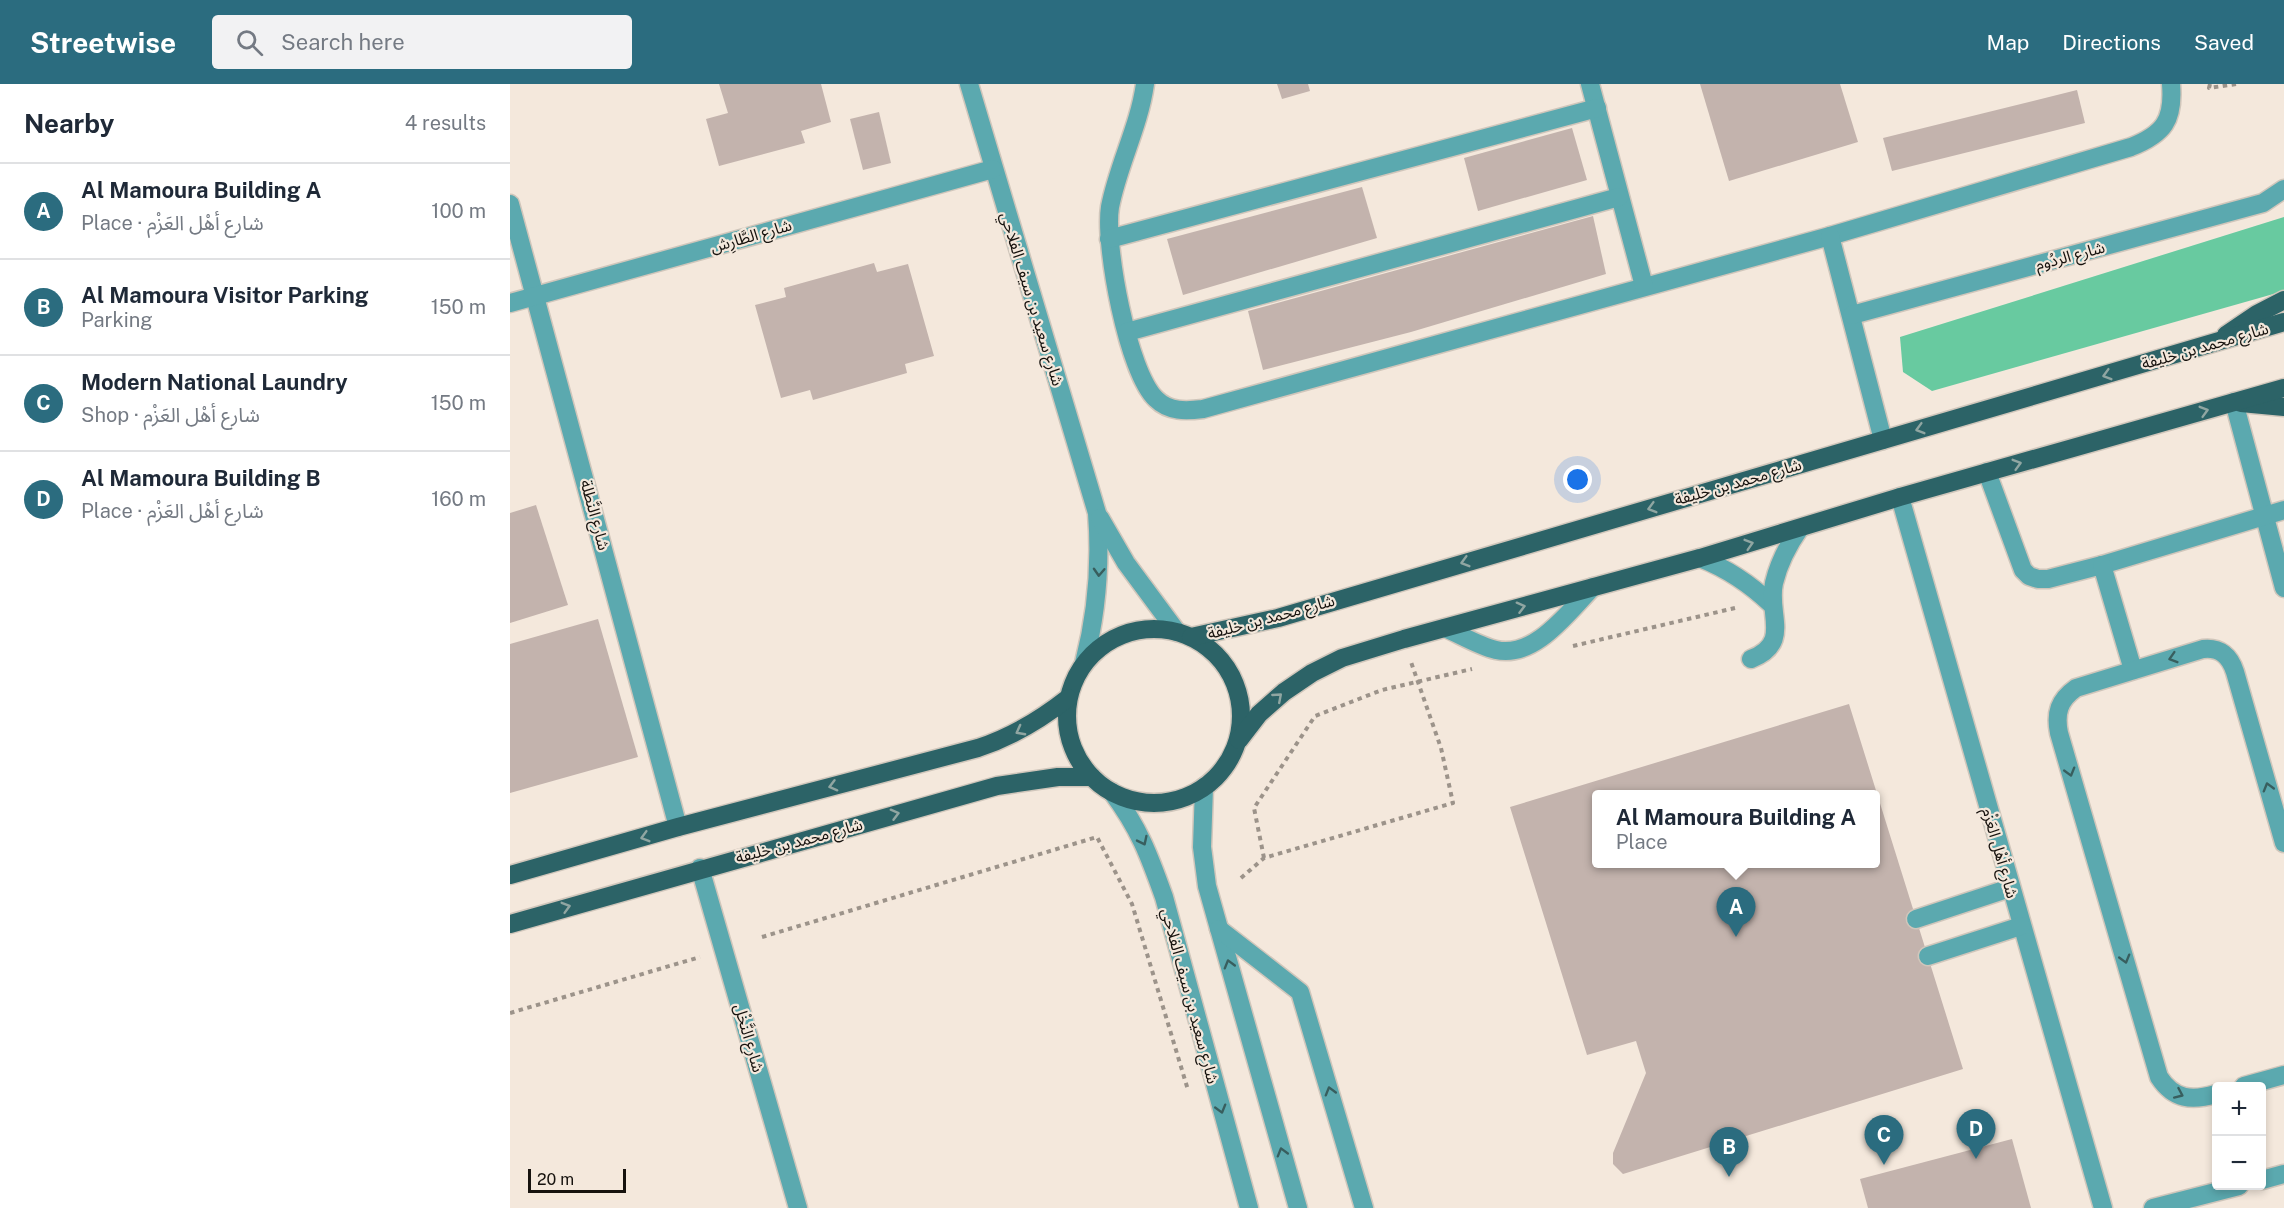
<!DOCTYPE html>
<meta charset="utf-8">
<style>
body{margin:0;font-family:"Public Sans","Noto Sans Arabic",sans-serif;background:#f2f2f3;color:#1f2937}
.controls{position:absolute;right:18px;bottom:18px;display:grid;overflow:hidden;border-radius:6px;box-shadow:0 3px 9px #0003}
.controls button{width:54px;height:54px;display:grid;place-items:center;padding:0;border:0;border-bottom:2px solid #e0e1e3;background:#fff;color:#1f2937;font:30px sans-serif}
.scale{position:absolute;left:18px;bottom:15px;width:98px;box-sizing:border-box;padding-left:6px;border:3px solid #16120e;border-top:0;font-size:16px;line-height:21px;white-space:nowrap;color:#16120e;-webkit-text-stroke:4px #f4e8dc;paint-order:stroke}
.you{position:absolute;left:1068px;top:396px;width:21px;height:21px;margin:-15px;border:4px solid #fff;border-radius:50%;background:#1a73e8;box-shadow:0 0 0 9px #1a73e833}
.badge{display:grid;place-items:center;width:39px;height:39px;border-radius:50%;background:#2b6c7f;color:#fff;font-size:20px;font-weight:700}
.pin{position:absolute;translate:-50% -50px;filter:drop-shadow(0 2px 3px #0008)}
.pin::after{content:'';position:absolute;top:32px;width:21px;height:18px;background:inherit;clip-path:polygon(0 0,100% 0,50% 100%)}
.popup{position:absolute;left:1082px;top:706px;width:288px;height:78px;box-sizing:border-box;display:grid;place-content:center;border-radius:6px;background:#fff;filter:drop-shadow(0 2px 4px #0005);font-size:20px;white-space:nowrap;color:#747a83}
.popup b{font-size:22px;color:#1f2937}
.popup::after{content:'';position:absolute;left:50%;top:100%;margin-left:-12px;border:12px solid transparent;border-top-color:#fff}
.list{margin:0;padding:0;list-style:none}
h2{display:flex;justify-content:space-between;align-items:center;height:78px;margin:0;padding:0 24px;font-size:26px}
h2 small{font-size:20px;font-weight:400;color:#747a83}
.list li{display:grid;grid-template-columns:39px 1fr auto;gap:18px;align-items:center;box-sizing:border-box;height:96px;padding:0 24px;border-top:2px solid #e0e1e3}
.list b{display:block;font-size:22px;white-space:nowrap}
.list p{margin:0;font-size:20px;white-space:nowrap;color:#747a83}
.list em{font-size:20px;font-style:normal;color:#747a83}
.icon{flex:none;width:33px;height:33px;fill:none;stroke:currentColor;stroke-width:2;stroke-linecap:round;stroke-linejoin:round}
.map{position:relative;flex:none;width:1774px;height:1124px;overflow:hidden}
header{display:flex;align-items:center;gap:36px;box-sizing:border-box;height:84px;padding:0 30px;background:#2b6c7f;color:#fff}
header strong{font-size:28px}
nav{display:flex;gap:33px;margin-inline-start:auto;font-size:21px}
.search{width:420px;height:54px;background:#f2f2f3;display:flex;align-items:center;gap:15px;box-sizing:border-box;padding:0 21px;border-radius:6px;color:#747a83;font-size:22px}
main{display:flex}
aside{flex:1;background:#fff}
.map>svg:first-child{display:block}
.forest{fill:#68caa0}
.building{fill:#c3b3ad;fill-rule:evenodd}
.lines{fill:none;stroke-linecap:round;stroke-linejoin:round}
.minor-casing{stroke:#d0c6bb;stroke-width:21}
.major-casing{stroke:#d0c6bb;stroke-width:21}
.path{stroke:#9c938a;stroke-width:4;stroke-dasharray:4.5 4.5;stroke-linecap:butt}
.minor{stroke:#5ba9af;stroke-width:18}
.major{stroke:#2c6367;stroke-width:18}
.oneway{stroke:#90a6a2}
.oneway2{stroke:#385e5e}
.labels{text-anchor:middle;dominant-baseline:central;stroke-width:4.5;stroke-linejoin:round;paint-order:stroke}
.street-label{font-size:16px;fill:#16120e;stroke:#f4e8dc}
</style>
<header>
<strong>Streetwise</strong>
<div class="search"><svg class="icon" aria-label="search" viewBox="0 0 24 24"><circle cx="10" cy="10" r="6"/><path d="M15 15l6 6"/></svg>Search here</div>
<nav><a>Map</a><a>Directions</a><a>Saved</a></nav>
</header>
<main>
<aside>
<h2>Nearby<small>4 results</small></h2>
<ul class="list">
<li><span class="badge">A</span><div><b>Al Mamoura Building A</b><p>Place · شارع أهْل العَزْم</p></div><em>100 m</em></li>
<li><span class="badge">B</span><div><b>Al Mamoura Visitor Parking</b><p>Parking</p></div><em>150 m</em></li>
<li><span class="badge">C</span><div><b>Modern National Laundry</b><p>Shop · شارع أهْل العَزْم</p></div><em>150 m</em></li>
<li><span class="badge">D</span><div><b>Al Mamoura Building B</b><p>Place · شارع أهْل العَزْم</p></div><em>160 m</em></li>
</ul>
</aside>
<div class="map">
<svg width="1774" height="1124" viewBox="0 0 1774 1124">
<rect width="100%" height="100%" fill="#f4e8dc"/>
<path class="forest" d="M1774,133V207L1422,307L1393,288L1390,253Z"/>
<g class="building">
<path d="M209,0H311L321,38L291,47L295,59L209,82L196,35L218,29Z"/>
<path d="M767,0H798L800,7L772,15Z"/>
<path d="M1190,0H1330L1348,58L1219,97Z"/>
<path d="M1567,6L1575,39L1382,87L1373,54Z"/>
<path d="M369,28L381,79L353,86L340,35Z"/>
<path d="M1062,44L1077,96L968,127L954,74Z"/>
<path d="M852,103L867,154L673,211L657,155Z"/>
<path d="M1083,132L1096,190L901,248L753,286L738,227Z"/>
<path d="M364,179L367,188L398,180L424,272L395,280L397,289L303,316L300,306L271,314L245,221L276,213L274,204Z"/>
<path d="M26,421L58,521L0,539V429Z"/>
<path d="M88,535L128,673L0,709V560Z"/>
<path d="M1339,620L1453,985L1113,1090L1103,1080V1069L1136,989L1126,957L1077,971L1000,723ZM1086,710H1366V780H1086Z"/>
<path d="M1502,1055L1521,1124H1358L1350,1095Z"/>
</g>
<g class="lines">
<defs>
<g id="minor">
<path d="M459,0L587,429C591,481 587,529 574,579"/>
<path d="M635,0C629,43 608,81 600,123C594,161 618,289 646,315C659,328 676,327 693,325L1320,152L1621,63C1654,50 1664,36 1661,0"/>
<path d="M1080,0L1134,202"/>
<path d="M0,120L168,743"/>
<path d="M1320,152L1373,356"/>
<path d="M599,155L1087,24"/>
<path d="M0,219L483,85"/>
<path d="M1342,231L1753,119L1774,105"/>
<path d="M617,248L1109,113"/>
<path d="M1724,318L1774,504"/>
<path d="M1477,388L1513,486L1519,492L1528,495H1538L1592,481L1774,426"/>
<path d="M1390,413L1593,1124"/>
<path d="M590,434L616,479L667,548"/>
<path d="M1190,474C1218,485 1240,500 1261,520"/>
<path d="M1592,481L1623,586"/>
<path d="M935,544C951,551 969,562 986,566C1025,575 1058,528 1083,503"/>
<path d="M1241,575C1282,559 1257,530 1264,499C1269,478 1278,461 1290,444"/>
<path d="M694,703L692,763L697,802L788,1124"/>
<path d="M602,708C629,744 639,771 654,813L739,1124"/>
<path d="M190,784L288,1124"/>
<path d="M1406,835L1500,804"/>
<path d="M709,845L790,908L854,1124"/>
<path d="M1418,872L1511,842"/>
<path d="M1734,1002L1774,991"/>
<path d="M1706,1010C1682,1017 1664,1016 1649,993L1549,649C1545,629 1549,616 1566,604L1693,565C1710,563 1720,572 1725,588L1774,759"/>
<path d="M1752,1096L1774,1090"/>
<path d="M1643,1124L1729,1102"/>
</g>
<g id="major">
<path d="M1716,251L1747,230L1774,216"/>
<path d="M1731,319L1774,323"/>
<circle cx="644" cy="632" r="87"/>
<path d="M681,553L768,534L1774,238"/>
<path d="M729,656L749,630L774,608L802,589L832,574L894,555L1190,474L1390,413L1774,304"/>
<path d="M0,791L168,743L468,664C502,653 530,636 558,614"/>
<path d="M0,840L487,702L548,693H582"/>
</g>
</defs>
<use href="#minor" class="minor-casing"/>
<use href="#major" class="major-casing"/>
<g class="path">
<path d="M1700,0L1699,4L1726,0"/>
<path d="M1063,562L1225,524"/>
<path d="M754,774L744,724L805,632L872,606L962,585"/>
<path d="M731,794L754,774L943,719L931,664L901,578"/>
<path d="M252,853L587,753L622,820L678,1006"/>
<path d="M0,929L190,873"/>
</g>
<use href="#minor" class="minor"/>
<use href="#major" class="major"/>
</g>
<defs><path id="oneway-chevron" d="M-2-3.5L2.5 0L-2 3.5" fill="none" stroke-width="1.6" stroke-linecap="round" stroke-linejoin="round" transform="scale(1.5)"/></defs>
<g class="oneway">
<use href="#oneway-chevron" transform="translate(1597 291) rotate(164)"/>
<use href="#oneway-chevron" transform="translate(1694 327) rotate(-16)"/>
<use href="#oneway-chevron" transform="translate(1410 345) rotate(164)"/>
<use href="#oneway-chevron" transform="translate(1507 380) rotate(-16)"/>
<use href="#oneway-chevron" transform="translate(1142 424) rotate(164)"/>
<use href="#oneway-chevron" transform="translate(1239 460) rotate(-17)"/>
<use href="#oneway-chevron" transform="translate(955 478) rotate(164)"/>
<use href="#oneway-chevron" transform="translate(1011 523) rotate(-15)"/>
<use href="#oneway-chevron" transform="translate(768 613) rotate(-41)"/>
<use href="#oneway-chevron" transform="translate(510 647) rotate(152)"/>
<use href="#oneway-chevron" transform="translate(323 702) rotate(165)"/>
<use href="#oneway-chevron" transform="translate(385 730) rotate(-15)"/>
<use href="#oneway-chevron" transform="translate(135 753) rotate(164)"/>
<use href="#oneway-chevron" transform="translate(56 823) rotate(-16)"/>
</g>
<g class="oneway2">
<use href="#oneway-chevron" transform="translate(589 488) rotate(93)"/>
<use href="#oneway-chevron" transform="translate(1663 574) rotate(163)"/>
<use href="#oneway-chevron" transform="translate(1560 688) rotate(74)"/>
<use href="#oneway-chevron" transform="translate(1758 703) rotate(-106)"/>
<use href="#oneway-chevron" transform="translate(633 757) rotate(64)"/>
<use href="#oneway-chevron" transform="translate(1615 875) rotate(74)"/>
<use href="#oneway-chevron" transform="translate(719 880) rotate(-106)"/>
<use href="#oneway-chevron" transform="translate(820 1007) rotate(-106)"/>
<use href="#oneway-chevron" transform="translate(1669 1010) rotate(24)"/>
<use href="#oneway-chevron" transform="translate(711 1025) rotate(74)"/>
<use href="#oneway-chevron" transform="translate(772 1068) rotate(-106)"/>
</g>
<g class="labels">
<g class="street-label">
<text transform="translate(241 152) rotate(-16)">شارع الطَّارِش</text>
<text transform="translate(1560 172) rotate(-15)">شارع الردُوم</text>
<text transform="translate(522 215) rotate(73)">شارع سعيد بن سيف الفلاحي</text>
<text transform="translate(1695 262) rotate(-16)">شارع محمد بن خليفة</text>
<text transform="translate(1228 398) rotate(-16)">شارع محمد بن خليفة</text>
<text transform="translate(85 431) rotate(75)">شارع النَّطلة</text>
<text transform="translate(761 533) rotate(-15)">شارع محمد بن خليفة</text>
<text transform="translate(289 757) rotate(-15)">شارع محمد بن خليفة</text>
<text transform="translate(1490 769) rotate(74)">شارع أهْل العَزْم</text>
<text transform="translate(680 912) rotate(75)">شارع سعيد بن سيف الفلاحي</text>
<text transform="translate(239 954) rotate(74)">شارع النَّخْل</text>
</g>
</g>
</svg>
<div class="controls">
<button>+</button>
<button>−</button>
</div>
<div class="scale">20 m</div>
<div class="you"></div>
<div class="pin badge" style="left:1226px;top:853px">A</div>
<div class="popup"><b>Al Mamoura Building A</b>Place</div>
<div class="pin badge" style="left:1219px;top:1093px">B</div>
<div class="pin badge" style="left:1374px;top:1081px">C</div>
<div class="pin badge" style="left:1466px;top:1075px">D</div>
</div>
</main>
